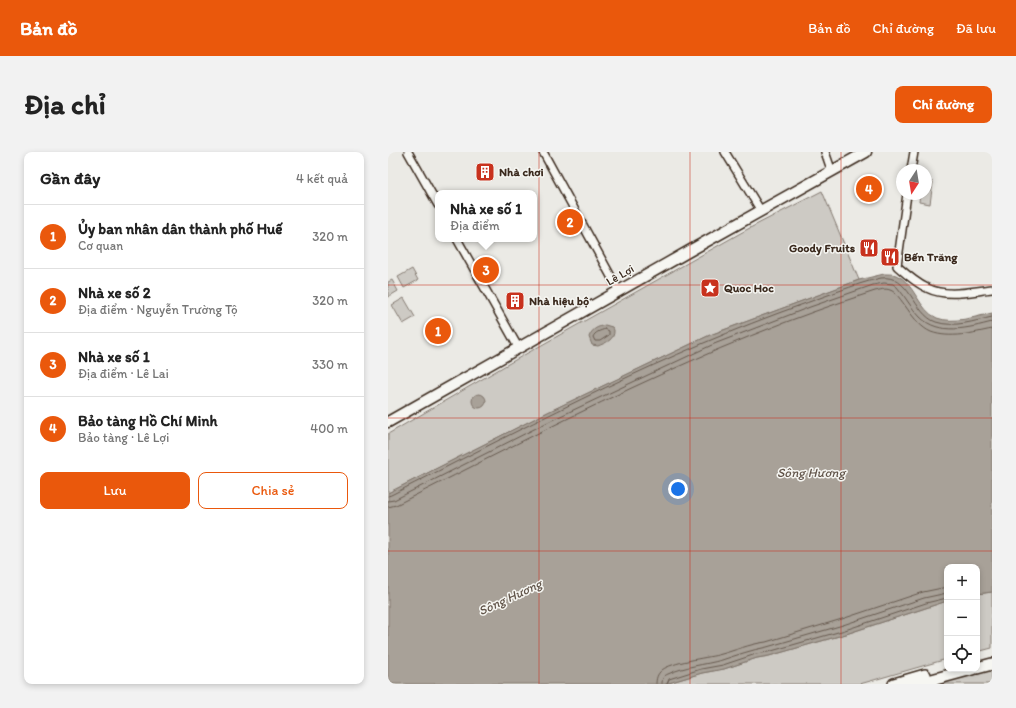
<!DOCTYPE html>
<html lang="vi">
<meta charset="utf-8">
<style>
body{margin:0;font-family:Itim,sans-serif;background:#f2f2f2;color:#222}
.controls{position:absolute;right:12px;bottom:12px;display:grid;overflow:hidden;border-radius:8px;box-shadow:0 2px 6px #0003}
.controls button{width:36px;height:36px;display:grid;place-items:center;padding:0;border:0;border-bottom:1px solid #e0e0e0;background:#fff;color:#222;font:20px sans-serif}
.compass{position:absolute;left:508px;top:12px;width:36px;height:36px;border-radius:50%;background:#fff;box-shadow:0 2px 6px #0003;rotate:192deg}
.you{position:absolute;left:290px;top:337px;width:14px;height:14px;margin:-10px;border:3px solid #fff;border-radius:50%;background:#1a73e8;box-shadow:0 0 0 6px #1a73e833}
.badge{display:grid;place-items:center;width:26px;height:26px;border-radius:50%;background:#ea580c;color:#fff;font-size:13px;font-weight:700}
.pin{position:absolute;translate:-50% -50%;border:2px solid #fff;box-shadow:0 1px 4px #0006}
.popup{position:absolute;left:47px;top:38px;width:102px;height:52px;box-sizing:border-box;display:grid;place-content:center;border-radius:8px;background:#fff;filter:drop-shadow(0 1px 3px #0005);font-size:13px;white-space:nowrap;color:#767676}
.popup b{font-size:15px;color:#222}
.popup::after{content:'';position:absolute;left:50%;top:100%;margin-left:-8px;border:8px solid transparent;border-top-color:#fff}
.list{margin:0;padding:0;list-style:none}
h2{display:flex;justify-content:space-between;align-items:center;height:52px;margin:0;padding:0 16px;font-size:17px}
h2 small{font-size:13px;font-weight:400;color:#767676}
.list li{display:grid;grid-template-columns:26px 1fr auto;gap:12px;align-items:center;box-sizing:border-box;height:64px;padding:0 16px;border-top:1px solid #e0e0e0}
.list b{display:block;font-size:15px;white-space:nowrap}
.list p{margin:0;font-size:13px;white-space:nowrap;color:#767676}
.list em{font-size:13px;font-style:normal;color:#767676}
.actions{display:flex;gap:8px;padding:12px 16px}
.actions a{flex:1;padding:9px 0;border:1px solid #ea580c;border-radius:8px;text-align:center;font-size:14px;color:#ea580c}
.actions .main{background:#ea580c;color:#fff}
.icon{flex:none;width:22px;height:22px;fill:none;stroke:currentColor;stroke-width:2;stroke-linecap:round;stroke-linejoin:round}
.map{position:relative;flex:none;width:604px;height:532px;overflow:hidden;border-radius:8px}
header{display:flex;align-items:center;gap:24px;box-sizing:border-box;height:56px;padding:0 20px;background:#ea580c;color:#fff}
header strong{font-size:19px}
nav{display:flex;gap:22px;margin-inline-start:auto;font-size:14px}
.intro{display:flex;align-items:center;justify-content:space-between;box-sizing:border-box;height:96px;padding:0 24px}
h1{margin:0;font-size:28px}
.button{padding:10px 18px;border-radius:8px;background:#ea580c;color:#fff;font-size:14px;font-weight:700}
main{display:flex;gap:24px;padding:0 24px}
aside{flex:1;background:#fff;border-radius:8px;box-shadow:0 2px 6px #0003}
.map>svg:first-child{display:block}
.green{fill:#cdcac4;stroke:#847a71}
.water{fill:#a8a198;stroke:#7c7167}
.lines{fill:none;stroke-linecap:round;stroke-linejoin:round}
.shore{stroke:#675a4f;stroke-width:1}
.street-casing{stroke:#3b2a1e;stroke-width:10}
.secondary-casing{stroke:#3b2a1e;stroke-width:13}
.primary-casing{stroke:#3b2a1e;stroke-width:14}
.street{stroke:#f6f6f2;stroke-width:7}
.secondary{stroke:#f6f6f2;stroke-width:10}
.primary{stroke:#f6f6f2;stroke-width:11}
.grid{fill:none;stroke:#c8321e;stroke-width:1;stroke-opacity:0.55}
.labels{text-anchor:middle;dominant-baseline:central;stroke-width:3;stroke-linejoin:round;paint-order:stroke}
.poi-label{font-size:12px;font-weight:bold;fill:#3b2a1e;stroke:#f6f6f2;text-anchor:start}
.street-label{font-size:12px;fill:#3b2a1e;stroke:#f6f6f2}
.water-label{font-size:13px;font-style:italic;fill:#615449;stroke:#f6f6f2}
</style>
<header>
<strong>Bản đồ</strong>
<nav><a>Bản đồ</a><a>Chỉ đường</a><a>Đã lưu</a></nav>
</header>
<div class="intro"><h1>Địa chỉ</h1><a class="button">Chỉ đường</a></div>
<main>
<aside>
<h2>Gần đây<small>4 kết quả</small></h2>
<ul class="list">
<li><span class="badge">1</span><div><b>Ủy ban nhân dân thành phố Huế</b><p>Cơ quan</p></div><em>320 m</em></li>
<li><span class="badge">2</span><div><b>Nhà xe số 2</b><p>Địa điểm · Nguyễn Trường Tộ</p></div><em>320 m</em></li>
<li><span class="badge">3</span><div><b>Nhà xe số 1</b><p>Địa điểm · Lê Lai</p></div><em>330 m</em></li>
<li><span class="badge">4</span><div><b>Bảo tàng Hồ Chí Minh</b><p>Bảo tàng · Lê Lợi</p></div><em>400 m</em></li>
</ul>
<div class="actions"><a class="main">Lưu</a><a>Chia sẻ</a></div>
</aside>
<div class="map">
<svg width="604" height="532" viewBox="0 0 604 532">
<rect width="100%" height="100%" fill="#ebeae5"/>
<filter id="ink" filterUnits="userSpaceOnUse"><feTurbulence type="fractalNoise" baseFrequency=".025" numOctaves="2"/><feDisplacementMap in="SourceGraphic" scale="8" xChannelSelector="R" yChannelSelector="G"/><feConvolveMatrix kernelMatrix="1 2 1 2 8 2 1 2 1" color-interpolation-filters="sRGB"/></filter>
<g filter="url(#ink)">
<g class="green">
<path d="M538,29L545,30L542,52L531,50L532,42H538Z"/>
<path d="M434,39L471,128L322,183L160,260L0,341V282L120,212L358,78Z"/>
<path d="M24,117L30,128L16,136L10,125Z"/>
<path d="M4,128L10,139L0,145V130Z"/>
<path d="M16,146L27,165L15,172L4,153Z"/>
<path d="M604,440V496L589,500V442Z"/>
<path d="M559,449V507L472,532H277L314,521L336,517L369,506L381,504L458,482Z"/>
<path d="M604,515V532H550L551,531Z"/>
</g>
<g class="water">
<path d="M496,122C500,122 505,122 508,123C526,130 531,159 549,166C565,172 587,165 604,161V440L589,442V415H559V449L458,482L381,504L369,506L336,517L314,521L277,532H0V341L160,260L322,183L471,128Z"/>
<path d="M217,173L224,175L226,178C227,188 217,191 210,194L204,193L201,185C204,177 209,175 217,173Z"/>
<circle cx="91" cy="249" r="7"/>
</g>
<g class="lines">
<g class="shore">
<path d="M217,177L221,179V183L212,189H207L205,185C207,180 212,179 217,177Z"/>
<path d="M0,344L3,343C130,279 255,212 388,162C409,154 430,147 451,139C465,134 479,129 493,126C522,122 525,162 548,170C566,176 586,169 604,165"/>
<path d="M0,349L6,348L164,268L326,192L422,155L485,133L496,131L505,132L509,135C517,144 523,156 532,165C551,184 581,176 604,170"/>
<path d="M0,355L8,353C164,274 319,192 487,139C492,138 497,136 502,138C513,141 524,172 543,180C562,187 585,181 604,177"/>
<path d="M268,532C268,527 269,522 274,518C284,510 317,506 330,503C346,499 361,492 378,490L454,467L535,440L559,435"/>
<path d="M274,532C274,527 275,524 280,522C297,514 316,513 334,508C349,503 363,498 379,495L455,473L536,446L559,441"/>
<path d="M279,532L281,527L313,517L335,513L368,502L380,500L457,478L538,451L559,446"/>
</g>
<defs>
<g id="street">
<path d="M20,0L50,53"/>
<path d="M155,0L231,139"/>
<path d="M337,0L373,59"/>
<path d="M437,0L444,20"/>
<path d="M523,18L526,0"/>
<path d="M519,42L509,114C518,122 528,131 539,136C559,146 584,139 604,137"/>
<path d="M69,87L130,195"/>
</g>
<path id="secondary" d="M0,270L303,98L478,0"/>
<g id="primary">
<path d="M589,516L604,512"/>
<path d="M506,532L537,523"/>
<path d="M529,532L584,517"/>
</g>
</defs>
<use href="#street" class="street-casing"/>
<use href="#secondary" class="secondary-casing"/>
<use href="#primary" class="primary-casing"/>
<use href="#street" class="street"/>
<use href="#secondary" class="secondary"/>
<use href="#primary" class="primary"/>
</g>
</g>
<path class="grid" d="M151,0V532M302,0V532M453,0V532M0,133H604M0,266H604M0,399H604"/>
<defs>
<symbol id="building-square" viewBox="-11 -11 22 22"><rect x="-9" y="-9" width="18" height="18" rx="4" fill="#c8321e" stroke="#f6f6f2"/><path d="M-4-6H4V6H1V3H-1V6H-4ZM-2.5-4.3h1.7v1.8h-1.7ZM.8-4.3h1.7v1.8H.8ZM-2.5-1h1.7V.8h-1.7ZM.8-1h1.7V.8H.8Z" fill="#fff"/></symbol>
<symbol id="restaurant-square" viewBox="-11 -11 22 22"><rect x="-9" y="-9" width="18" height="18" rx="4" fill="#c8321e" stroke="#f6f6f2"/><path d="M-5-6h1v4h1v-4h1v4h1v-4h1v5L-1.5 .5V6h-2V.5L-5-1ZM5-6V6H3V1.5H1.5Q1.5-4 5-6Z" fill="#fff"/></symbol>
<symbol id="sight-square" viewBox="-11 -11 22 22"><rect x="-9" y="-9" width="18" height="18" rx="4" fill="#c8321e" stroke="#f6f6f2"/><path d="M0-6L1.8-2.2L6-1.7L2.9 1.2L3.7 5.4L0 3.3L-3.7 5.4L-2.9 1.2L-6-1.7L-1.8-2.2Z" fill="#fff"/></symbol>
</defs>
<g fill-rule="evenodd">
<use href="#building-square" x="86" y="9" width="22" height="22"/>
<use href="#restaurant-square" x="470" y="85" width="22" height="22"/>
<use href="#restaurant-square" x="491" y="94" width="22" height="22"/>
<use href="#sight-square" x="311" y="125" width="22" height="22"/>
<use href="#building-square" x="116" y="138" width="22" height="22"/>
</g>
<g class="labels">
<g class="poi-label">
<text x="111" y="20">Nhà chơi</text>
<text x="467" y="96" text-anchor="end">Goody Fruits</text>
<text x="516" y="105">Bến Trăng</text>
<text x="336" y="136">Quoc Hoc</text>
<text x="141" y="149">Nhà hiệu bộ</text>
</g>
<g class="street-label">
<text transform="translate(232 123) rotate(-30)">Lê Lợi</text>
</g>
<g class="water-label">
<text x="423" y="320">Sông Hương</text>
<text transform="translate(122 445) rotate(-25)">Sông Hương</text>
</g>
</g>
</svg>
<div class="controls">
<button>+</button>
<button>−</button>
<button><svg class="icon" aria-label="locate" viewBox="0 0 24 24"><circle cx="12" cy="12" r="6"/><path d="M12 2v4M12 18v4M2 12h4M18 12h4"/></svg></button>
</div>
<svg class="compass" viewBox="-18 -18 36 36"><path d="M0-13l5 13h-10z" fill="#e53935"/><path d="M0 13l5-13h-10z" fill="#767676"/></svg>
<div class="you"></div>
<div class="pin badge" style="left:50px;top:179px">1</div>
<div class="pin badge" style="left:182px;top:70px">2</div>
<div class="pin badge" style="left:98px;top:118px">3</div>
<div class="popup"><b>Nhà xe số 1</b>Địa điểm</div>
<div class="pin badge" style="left:481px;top:37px">4</div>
</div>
</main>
